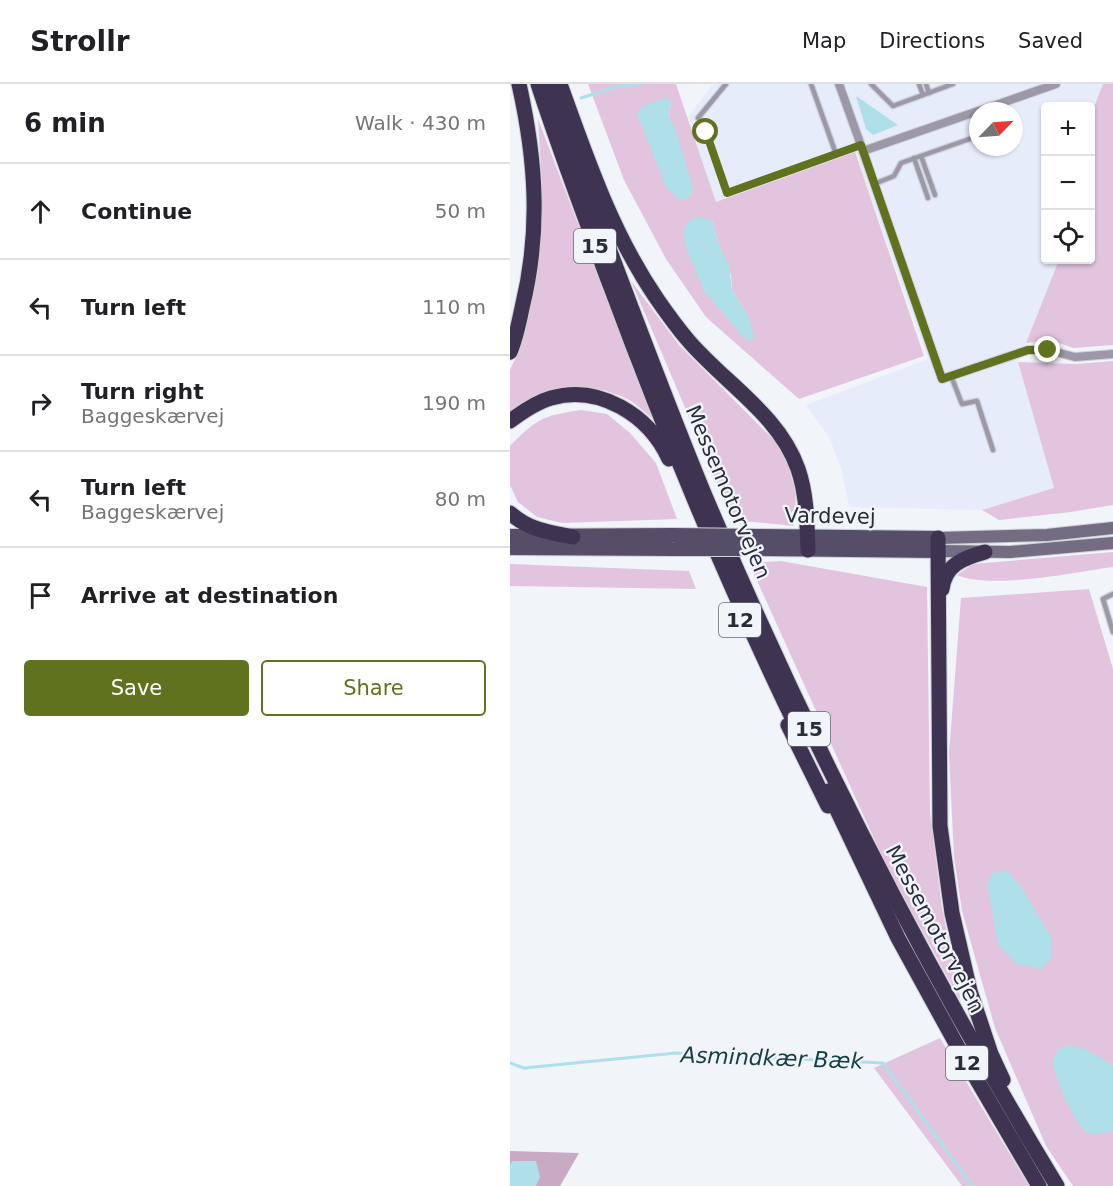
<!DOCTYPE html>
<meta charset="utf-8">
<style>
body{margin:0;font-family:"DejaVu Sans",sans-serif;background:#f6f6f6;color:#202124}
.controls{position:absolute;right:18px;top:18px;display:grid;overflow:hidden;border-radius:6px;box-shadow:0 2px 4px #0004}
.controls button{width:54px;height:54px;display:grid;place-items:center;padding:0;border:0;border-bottom:2px solid #e0e0e0;background:#fff;color:#202124;font:30px sans-serif}
.compass{position:absolute;left:459px;top:18px;width:54px;height:54px;border-radius:50%;background:#fff;box-shadow:0 2px 4px #0004;rotate:65deg}
.stop{position:absolute;width:18px;height:18px;margin:-14px;border:4px solid #61721f;border-radius:50%;background:#fff}
.stop.end{background:#61721f;border-color:#fff;box-shadow:0 2px 6px #0008}
.list{margin:0;padding:0;list-style:none}
h2{display:flex;justify-content:space-between;align-items:center;height:78px;margin:0;padding:0 24px;font-size:26px}
h2 small{font-size:20px;font-weight:400;color:#757577}
.list li{display:grid;grid-template-columns:39px 1fr auto;gap:18px;align-items:center;box-sizing:border-box;height:96px;padding:0 24px;border-top:2px solid #e0e0e0}
.list b{display:block;font-size:22px;white-space:nowrap}
.list p{margin:0;font-size:20px;white-space:nowrap;color:#757577}
.list em{font-size:20px;font-style:normal;color:#757577}
.actions{display:flex;gap:12px;padding:18px 24px}
.actions a{flex:1;padding:14px 0;border:2px solid #61721f;border-radius:6px;text-align:center;font-size:21px;color:#61721f}
.actions .main{background:#61721f;color:#fff}
.icon{flex:none;width:33px;height:33px;fill:none;stroke:currentColor;stroke-width:2;stroke-linecap:round;stroke-linejoin:round}
.map{position:relative;flex:none;width:603px;height:1102px;overflow:hidden}
header{display:flex;align-items:center;gap:36px;box-sizing:border-box;height:84px;padding:0 30px;background:#fff;border-bottom:2px solid #e0e0e0}
header strong{font-size:28px}
nav{display:flex;gap:33px;margin-inline-start:auto;font-size:21px}
main{display:flex}
aside{flex:1;background:#fff}
.map>svg:first-child{display:block}
.built{fill:#e7ecfb;fill-rule:evenodd}
.green{fill:#e2c4df;fill-rule:evenodd}
.forest{fill:#c8aac5}
.water{fill:#afdfe8}
.lines{fill:none;stroke-linecap:round;stroke-linejoin:round}
.stream{stroke:#afdfe8;stroke-width:3}
.lane-casing{stroke:#cdd0d6;stroke-width:7}
.street-casing{stroke:#cdd0d6;stroke-width:10}
.secondary-casing{stroke:#cdd0d6;stroke-width:14}
.primary-casing{stroke:#cdd0d6;stroke-width:16}
.highway-casing{stroke:#cdd0d6;stroke-width:17}
.lane{stroke:#9d98a7;stroke-width:4.5}
.street{stroke:#9d98a7;stroke-width:8}
.secondary{stroke:#736c82;stroke-width:12}
.primary{stroke:#564e68;stroke-width:14}
.highway{stroke:#3e3451;stroke-width:15}
.primary-bridge-casing{stroke:#cdd0d6;stroke-width:16;stroke-linecap:butt}
.primary-bridge{stroke:#564e68;stroke-width:14}
.route{stroke:#61721f;stroke-width:8}
.labels{text-anchor:middle;dominant-baseline:central;stroke-width:4.5;stroke-linejoin:round;paint-order:stroke}
.shield{fill:#f1f4f9;stroke:#656972;stroke-width:1.5}
.shield-label{font-size:20px;font-weight:bold;fill:#292d38}
.street-label{font-size:21px;fill:#292d38;stroke:#f1f4f9}
.water-label{font-size:22px;font-style:italic;fill:#144047;stroke:#f1f4f9}
</style>
<header>
<strong>Strollr</strong>
<nav><a>Map</a><a>Directions</a><a>Saved</a></nav>
</header>
<main>
<aside>
<h2>6 min<small>Walk · 430 m</small></h2>
<ul class="list">
<li><svg class="icon" aria-label="ahead" viewBox="0 0 24 24"><path d="M12 20V5M6 11l6-6 6 6"/></svg><div><b>Continue</b></div><em>50 m</em></li>
<li><svg class="icon" aria-label="left" viewBox="0 0 24 24"><path d="M17 20v-9H6M10 6l-5 5 5 5"/></svg><div><b>Turn left</b></div><em>110 m</em></li>
<li><svg class="icon" aria-label="right" viewBox="0 0 24 24"><path d="M7 20v-9h11M14 6l5 5-5 5"/></svg><div><b>Turn right</b><p>Baggeskærvej</p></div><em>190 m</em></li>
<li><svg class="icon" aria-label="left" viewBox="0 0 24 24"><path d="M17 20v-9H6M10 6l-5 5 5 5"/></svg><div><b>Turn left</b><p>Baggeskærvej</p></div><em>80 m</em></li>
<li><svg class="icon" aria-label="arrive" viewBox="0 0 24 24"><path d="M6 21V4h12l-3 4 3 4H6"/></svg><div><b>Arrive at destination</b></div></li>
</ul>
<div class="actions"><a class="main">Save</a><a>Share</a></div>
</aside>
<div class="map">
<svg width="603" height="1102" viewBox="0 0 603 1102">
<rect width="100%" height="100%" fill="#f1f4f9"/>
<path class="built" d="M203,0H603L581,102L580,22H536V176H550L508,278L544,404L472,426L339,423L332,387L319,353L296,321L418,275L345,68L206,118L178,33ZM468,27H504V63H468Z"/>
<g class="green">
<path d="M78,0H166L206,118L345,68L414,272L289,315L196,233L156,175L114,96ZM161,18L159,33L141,62L127,30ZM202,136L209,161L221,191L222,206L239,234L194,207L188,189Z"/>
<path d="M593,0H603V261L563,264L541,256L516,259L549,176H580L581,31Z"/>
<path d="M28,35L142,334C133,327 125,318 115,314C76,296 33,300 0,328V286L10,264L30,161L32,103Z"/>
<path d="M121,197L169,261L264,356L277,378L286,409L284,442L223,436Z"/>
<path d="M603,277V421L561,428L489,436L472,426L544,404L508,278L566,280Z"/>
<path d="M71,326L97,330L120,349L146,379L167,435L52,439L27,433L8,418L0,401V362C27,334 33,332 71,326Z"/>
<path d="M603,468V483C566,488 480,506 447,491L463,480Z"/>
<path d="M271,477L417,503L420,729L432,824L451,918L376,781L239,479Z"/>
<path d="M0,480L179,487L186,505L0,502Z"/>
<path d="M579,505L603,585V1102H563L536,1062L485,944L452,827L444,773L439,670L451,514Z"/>
<path d="M430,954L519,1102H452L364,984Z"/>
</g>
<path class="forest" d="M0,1067L69,1069L50,1102H0Z"/>
<g class="water">
<path d="M346,12L388,41L363,51L356,45Z"/>
<path d="M157,13L161,18L159,33L165,44L183,104L181,112L174,116H168L156,103L127,30L131,23Z"/>
<path d="M185,133L202,136L209,161L219,181L222,206L239,234L244,254L240,257L236,256L194,207L176,164L173,148L177,139Z"/>
<path d="M496,786L510,801L541,853V875L531,885L506,880L488,861L477,799L483,789Z"/>
<path d="M557,961L575,965L603,981V1047L585,1051L575,1048C564,1033 536,986 546,969C548,964 553,963 557,961Z"/>
<path d="M3,1077H26L30,1093L26,1102H0V1080Z"/>
</g>
<g class="lines">
<g class="stream">
<path d="M71,14L105,3L132,0"/>
<path d="M0,979L14,984L166,969L373,979L462,1102"/>
</g>
<defs>
<g id="lane">
<path d="M301,0L326,70"/>
<path d="M361,0L383,22L443,0"/>
<path d="M409,0L413,11"/>
<path d="M416,0L419,9"/>
<path d="M188,34L216,0"/>
<path d="M196,48L217,109L351,61"/>
<path d="M411,72L425,111"/>
<path d="M404,74L418,114"/>
<path d="M364,100L384,92L391,79L468,52"/>
<path d="M441,292L452,320L467,317L483,366"/>
<path d="M603,510L593,515L603,548"/>
</g>
<g id="street">
<path d="M329,0L353,67"/>
<path d="M468,27L353,67L432,295L518,266H538L565,273L603,270"/>
<path d="M469,27L546,0"/>
</g>
<g id="secondary">
<path d="M428,454L537,451L603,444"/>
<path d="M428,467L500,468L603,459"/>
</g>
<g id="primary">
<path d="M0,452L163,451"/>
<path d="M246,452L428,454"/>
<path d="M0,464L165,465"/>
<path d="M249,465L428,467"/>
</g>
<g id="highway">
<path d="M28,0C50,68 75,134 100,201C156,352 218,502 289,648"/>
<path d="M40,0L54,45C100,166 144,288 193,407C294,647 412,879 547,1102"/>
<path d="M50,0C77,75 102,149 147,215C156,228 166,242 177,255C213,298 269,330 288,385C297,411 297,439 298,466"/>
<path d="M0,268C6,254 9,239 12,224C31,147 26,76 9,0"/>
<path d="M0,337C12,328 27,318 41,314C89,300 139,331 159,375"/>
<path d="M0,429C19,446 38,448 63,453"/>
<path d="M428,454L430,742L442,829L460,907L481,970L493,996"/>
<path d="M432,505C435,481 453,474 475,468"/>
<path d="M278,641L318,722"/>
<path d="M318,707L388,854L449,965L529,1102"/>
</g>
</defs>
<use href="#lane" class="lane-casing"/>
<use href="#street" class="street-casing"/>
<use href="#secondary" class="secondary-casing"/>
<use href="#primary" class="primary-casing"/>
<use href="#highway" class="highway-casing"/>
<use href="#lane" class="lane"/>
<use href="#street" class="street"/>
<use href="#secondary" class="secondary"/>
<use href="#primary" class="primary"/>
<use href="#highway" class="highway"/>
<defs>
<g id="primary-bridge">
<path d="M163,451L246,452"/>
<path d="M165,465H249"/>
</g>
</defs>
<use href="#primary-bridge" class="primary-bridge-casing"/>
<use href="#primary-bridge" class="primary-bridge"/>
</g>
<g class="lines">
<path class="route" d="M196,48L217,109L351,61L432,295L518,266H538"/>
</g>
<g class="labels">
<g class="shield">
<rect x="64" y="145" width="42" height="34" rx="4.5"/>
<rect x="209" y="519" width="42" height="34" rx="4.5"/>
<rect x="278" y="628" width="42" height="34" rx="4.5"/>
<rect x="436" y="962" width="42" height="34" rx="4.5"/>
</g>
<g class="shield-label">
<text x="85" y="162">15</text>
<text x="230" y="536">12</text>
<text x="299" y="645">15</text>
<text x="457" y="979">12</text>
</g>
<g class="street-label">
<text transform="translate(218 408) rotate(67)">Messemotorvejen</text>
<text transform="translate(320 432) rotate(1)">Vardevej</text>
<text transform="translate(425 845) rotate(62)">Messemotorvejen</text>
</g>
<g class="water-label">
<text transform="translate(262 974) rotate(2)">Asmindkær Bæk</text>
</g>
</g>
</svg>
<div class="controls">
<button>+</button>
<button>−</button>
<button><svg class="icon" aria-label="locate" viewBox="0 0 24 24"><circle cx="12" cy="12" r="6"/><path d="M12 2v4M12 18v4M2 12h4M18 12h4"/></svg></button>
</div>
<svg class="compass" viewBox="-18 -18 36 36"><path d="M0-13l5 13h-10z" fill="#e53935"/><path d="M0 13l5-13h-10z" fill="#757577"/></svg>
<div class="stop" style="left:196px;top:48px"></div>
<div class="stop end" style="left:538px;top:266px"></div>
</div>
</main>
